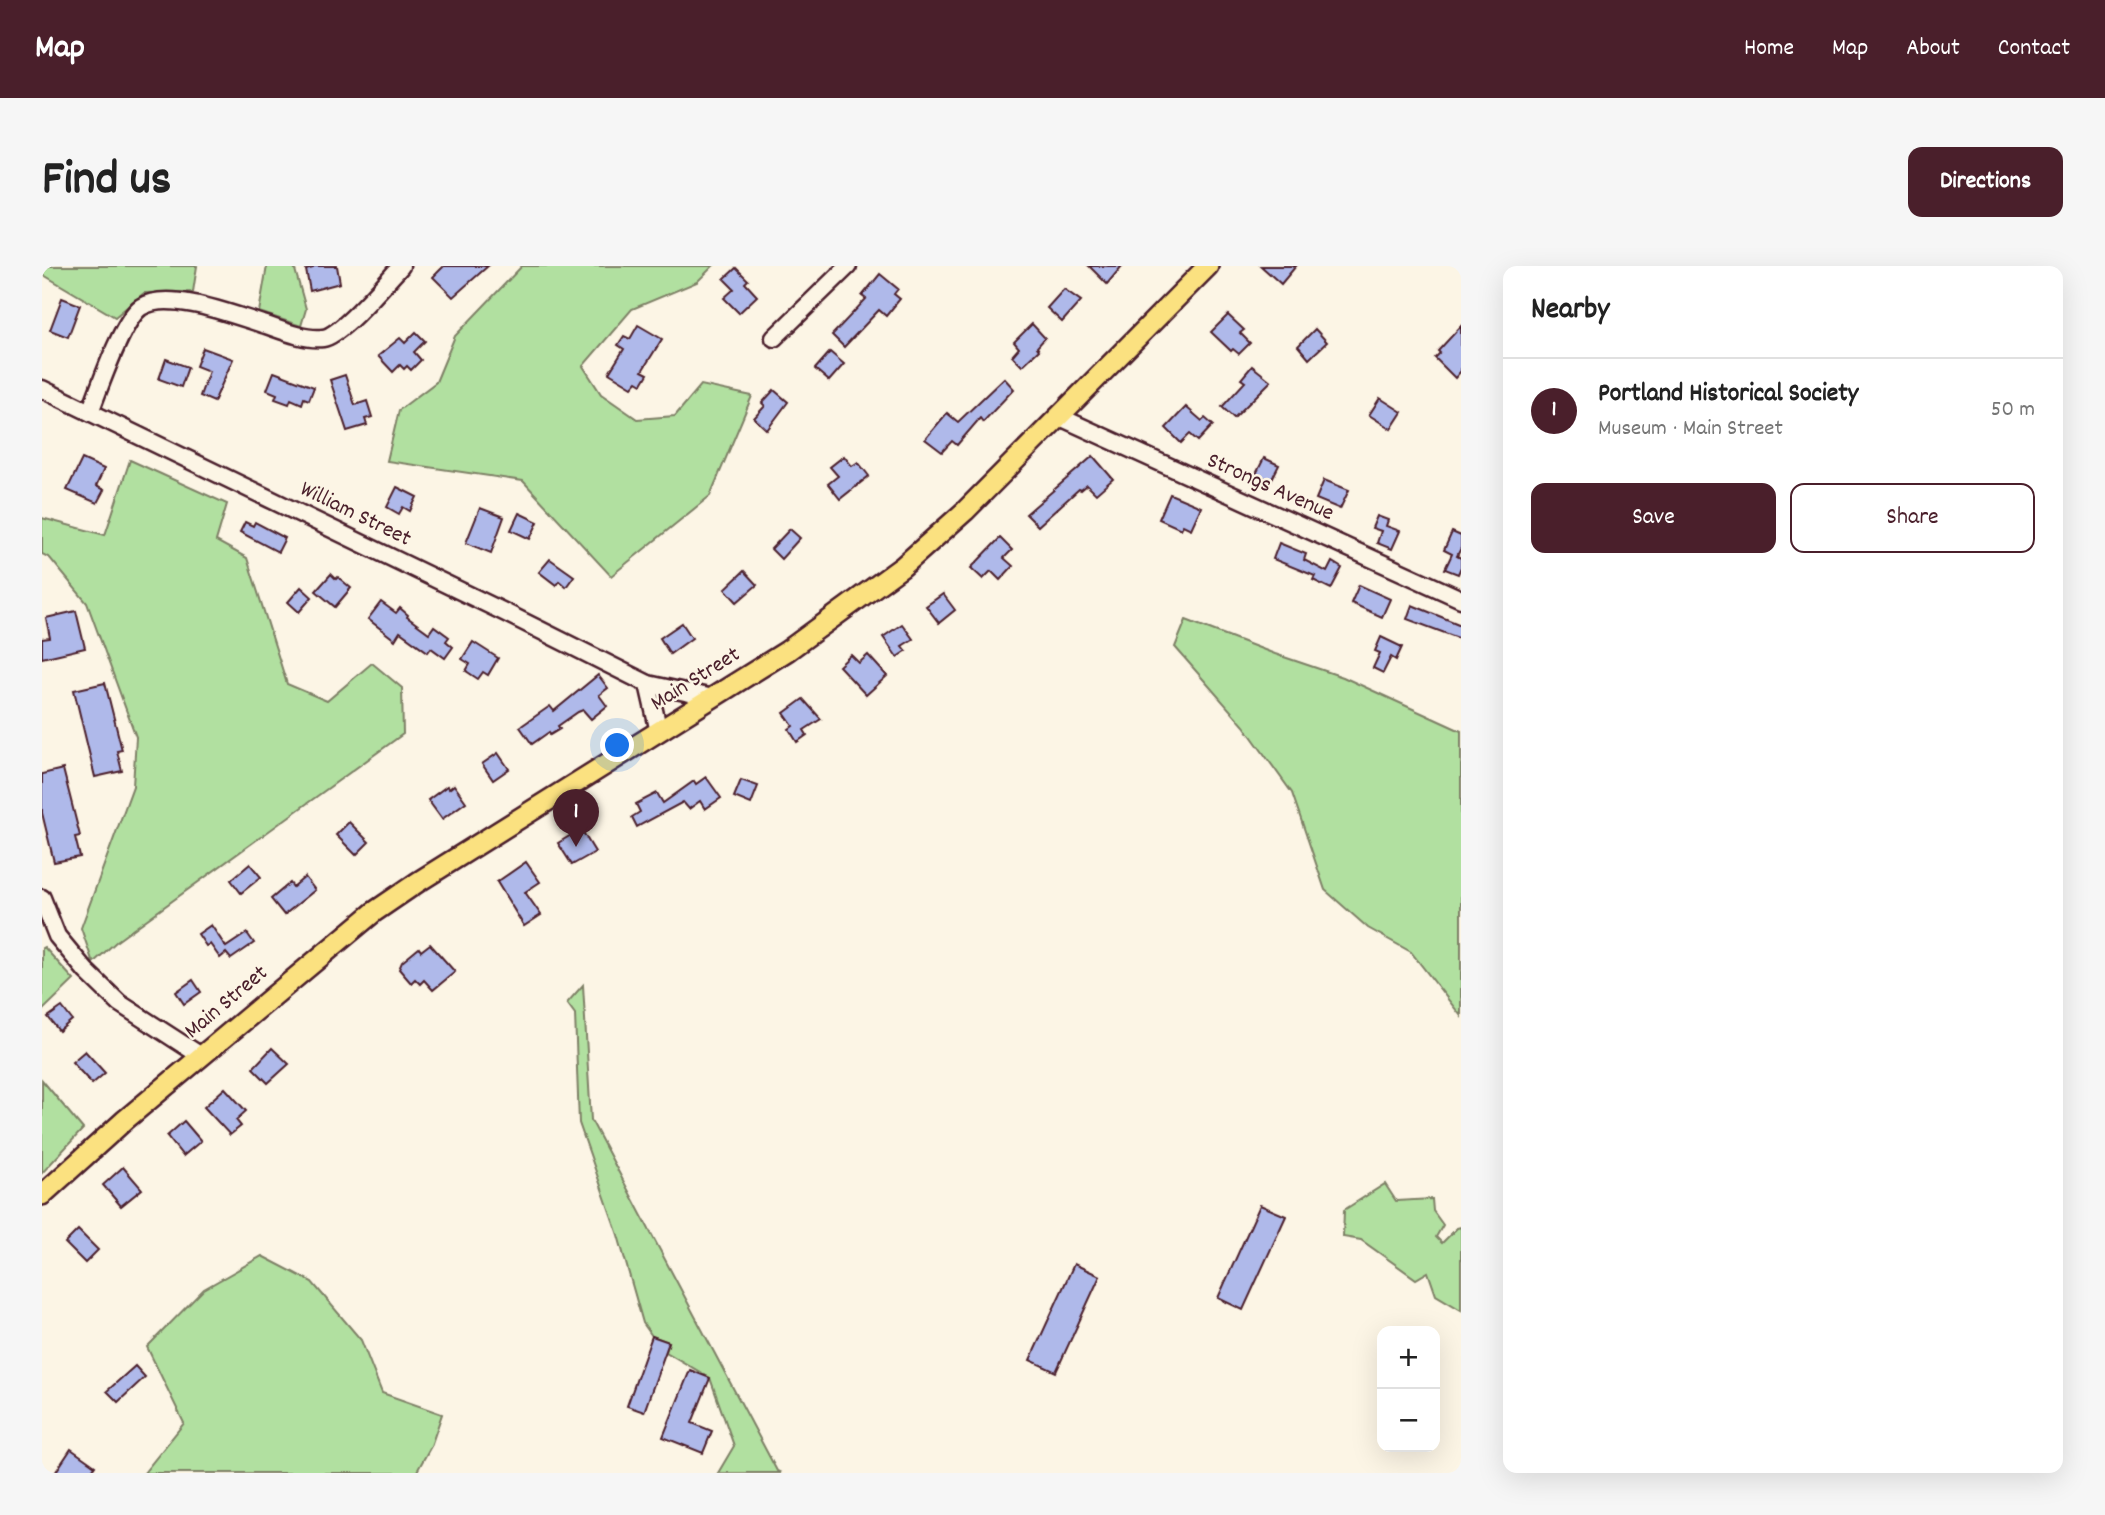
<!DOCTYPE html>
<meta charset="utf-8">
<style>
body{margin:0;font-family:Dekko,sans-serif;background:#f6f6f6;color:#222}
.controls{position:absolute;right:21px;bottom:21px;display:grid;overflow:hidden;border-radius:14px;box-shadow:0 7px 28px #0002}
.controls button{width:63px;height:63px;display:grid;place-items:center;padding:0;border:0;border-bottom:2px solid #e0e0e0;background:#fff;color:#222;font:35px sans-serif}
.you{position:absolute;left:576px;top:480px;width:24px;height:24px;margin:-18px;border:5px solid #fff;border-radius:50%;background:#1a73e8;box-shadow:0 0 0 10px #1a73e833}
.badge{display:grid;place-items:center;width:46px;height:46px;border-radius:50%;background:#4a1f2b;color:#fff;font-size:23px;font-weight:700}
.pin{position:absolute;translate:-50% -58px;filter:drop-shadow(0 2px 4px #0008)}
.pin::after{content:'';position:absolute;top:37px;width:24px;height:21px;background:inherit;clip-path:polygon(0 0,100% 0,50% 100%)}
.list{margin:0;padding:0;list-style:none}
h2{display:flex;justify-content:space-between;align-items:center;height:91px;margin:0;padding:0 28px;font-size:30px}
h2 small{font-size:23px;font-weight:400;color:#767676}
.list li{display:grid;grid-template-columns:46px 1fr auto;gap:21px;align-items:center;box-sizing:border-box;height:105px;padding:0 28px;border-top:2px solid #e0e0e0}
.list b{display:block;font-size:26px;white-space:nowrap}
.list p{margin:0;font-size:23px;white-space:nowrap;color:#767676}
.list em{font-size:23px;font-style:normal;color:#767676}
.actions{display:flex;gap:14px;padding:21px 28px}
.actions a{flex:1;padding:16px 0;border:2px solid #4a1f2b;border-radius:14px;text-align:center;font-size:24px;color:#4a1f2b}
.actions .main{background:#4a1f2b;color:#fff}
.map{position:relative;flex:none;width:1419px;height:1207px;overflow:hidden;border-radius:14px}
header{display:flex;align-items:center;gap:42px;box-sizing:border-box;height:98px;padding:0 35px;background:#4a1f2b;color:#fff}
header strong{font-size:33px}
nav{display:flex;gap:38px;margin-inline-start:auto;font-size:24px}
.intro{display:flex;align-items:center;justify-content:space-between;box-sizing:border-box;height:168px;padding:0 42px}
h1{margin:0;font-size:49px}
.button{padding:18px 32px;border-radius:14px;background:#4a1f2b;color:#fff;font-size:24px;font-weight:700}
main{display:flex;gap:42px;padding:0 42px}
aside{flex:1;background:#fff;border-radius:14px;box-shadow:0 7px 28px #0002}
.map>svg:first-child{display:block}
.green{fill:#b1e0a0;stroke:#7e8066;stroke-width:2}
.building{fill:#afb9ea;stroke:#4a1f2b;stroke-width:2}
.lines{fill:none;stroke-linecap:round;stroke-linejoin:round}
.minor-casing{stroke:#4a1f2b;stroke-width:21}
.major-casing{stroke:#4a1f2b;stroke-width:24}
.minor{stroke:#fcf5e5;stroke-width:16}
.major{stroke:#fbe180;stroke-width:19}
.labels{text-anchor:middle;dominant-baseline:central;stroke-width:5;stroke-linejoin:round;paint-order:stroke}
.street-label{font-size:23px;fill:#4a1f2b;stroke:#fcf5e5}
</style>
<header>
<strong>Map</strong>
<nav><a>Home</a><a>Map</a><a>About</a><a>Contact</a></nav>
</header>
<div class="intro"><h1>Find us</h1><a class="button">Directions</a></div>
<main>
<div class="map">
<svg width="1419" height="1207" viewBox="0 0 1419 1207">
<rect width="100%" height="100%" fill="#fcf5e5"/>
<filter id="ink" filterUnits="userSpaceOnUse"><feTurbulence type="fractalNoise" baseFrequency=".0143" numOctaves="2"/><feDisplacementMap in="SourceGraphic" scale="14" xChannelSelector="R" yChannelSelector="G"/><feConvolveMatrix kernelMatrix="1 2 1 2 8 2 1 2 1" color-interpolation-filters="sRGB"/></filter>
<g filter="url(#ink)">
<g class="green">
<path d="M0,0H155L151,26L102,27L73,51L0,8Z"/>
<path d="M225,0H252L264,43L259,60L217,46Z"/>
<path d="M480,0H671L655,16L590,43L541,100L559,128L595,153L633,150L659,119L710,130L668,230L569,310L481,215L345,195L357,144L394,116L413,70Z"/>
<path d="M88,194L185,238L174,275L205,292L245,418L285,435L330,397L360,422L361,468L75,675L51,697L39,662L91,520L94,471L45,337L8,292L0,288V252L63,269Z"/>
<path d="M1144,354L1233,388L1301,411L1419,465V750L1369,686L1326,662L1283,624L1250,527L1202,460L1133,381Z"/>
<path d="M2,681L32,714L0,745V682Z"/>
<path d="M541,719L549,854L735,1205L739,1207H676L692,1180L668,1112L624,1086L627,1076L610,1070L601,1057L576,969L537,857L533,748L525,737Z"/>
<path d="M0,814L41,863L0,907Z"/>
<path d="M1343,918L1354,935L1390,933L1391,945L1401,959L1394,971L1400,977L1415,962L1419,961V1044L1394,1029L1386,1006L1374,1013L1319,974L1301,971L1302,944Z"/>
<path d="M220,990L270,1016L319,1074L340,1127L400,1148L389,1180L374,1207H102L142,1157L105,1081L162,1023Z"/>
</g>
<g class="building">
<path d="M271,0H295L298,17L268,25L264,4L271,2Z"/>
<path d="M402,0H446L411,31L391,11Z"/>
<path d="M1047,0H1080L1065,18Z"/>
<path d="M1219,0H1254L1239,18Z"/>
<path d="M694,2L706,14L703,17L715,30L697,47L682,32L692,23L682,13Z"/>
<path d="M838,8L856,23L852,28L858,33L844,50L837,44L802,81L790,69L824,33L820,30Z"/>
<path d="M1022,23L1039,35L1020,56L1005,42Z"/>
<path d="M20,32L38,39L26,71L8,64Z"/>
<path d="M1186,49L1202,64L1198,67L1208,77L1197,88L1191,83L1189,85L1169,66Z"/>
<path d="M990,58L1003,72L995,81L997,84L980,100L970,90L977,82L972,76Z"/>
<path d="M596,59L620,73L600,105L606,108L600,118L595,115L590,121L567,107L582,83L576,79L582,70L588,73Z"/>
<path d="M1419,60V105L1413,112L1393,92L1398,87L1396,85Z"/>
<path d="M1273,63L1285,76L1267,93L1256,80Z"/>
<path d="M374,66L383,75L372,86L379,94L369,104L365,100L362,103L358,99L351,106L336,90L358,72L363,77Z"/>
<path d="M161,82L191,93L172,136L158,130L167,105L154,100Z"/>
<path d="M788,86L802,98L787,115L773,103Z"/>
<path d="M124,93L146,101L139,121L117,113Z"/>
<path d="M1210,100L1229,115L1192,152L1180,141L1203,116L1199,113Z"/>
<path d="M232,106L272,121L267,134L262,132L260,138L249,133L247,138L233,133L235,128L225,124Z"/>
<path d="M303,109L313,139L325,135L330,151L323,153L325,159L305,165L288,114Z"/>
<path d="M962,112L972,123L941,156L938,152L915,179L910,175L900,186L883,173L905,147L916,156Z"/>
<path d="M732,124L746,136L725,164L712,152L723,140L720,137Z"/>
<path d="M1338,132L1360,146L1349,163L1327,149Z"/>
<path d="M1144,141L1160,155L1163,152L1171,159L1156,175L1148,168L1139,177L1124,162Z"/>
<path d="M802,190L810,200L816,196L827,210L798,233L786,218L796,210L788,201Z"/>
<path d="M1051,190L1071,213L1054,228L1045,219L1039,224L1037,223L996,260L984,248Z"/>
<path d="M1222,192L1237,199L1229,215L1214,208Z"/>
<path d="M40,193L62,203L54,220L62,224L55,237L25,224Z"/>
<path d="M1282,214L1307,224L1298,243L1274,233Z"/>
<path d="M355,221L375,231L368,245L361,241L357,248L345,241Z"/>
<path d="M1128,228L1159,241L1149,263L1141,259L1139,263L1117,253Z"/>
<path d="M438,242L462,251L449,287L424,277Z"/>
<path d="M477,247L496,256L488,273L469,264Z"/>
<path d="M1335,250L1346,254L1344,260L1358,265L1350,283L1335,277L1339,265L1330,262Z"/>
<path d="M203,256L211,260L213,256L243,272L236,286L198,266Z"/>
<path d="M748,263L758,272L739,293L729,283Z"/>
<path d="M1410,266L1419,270V282L1415,290L1419,292V301L1416,308L1403,303L1410,288L1402,284Z"/>
<path d="M958,272L970,284L962,292L971,300L958,314L949,305L941,313L929,302Z"/>
<path d="M1237,277L1264,288L1262,294L1285,306L1290,296L1300,302L1289,323L1271,314L1273,310L1231,293Z"/>
<path d="M508,293L532,310L524,321L517,315L514,319L497,306Z"/>
<path d="M702,305L715,319L695,336L683,323Z"/>
<path d="M289,308L294,313L296,311L309,322L293,341L274,325Z"/>
<path d="M1317,319L1348,333L1340,351L1309,337Z"/>
<path d="M259,321L270,331L257,346L246,336Z"/>
<path d="M901,328L913,344L897,357L884,340Z"/>
<path d="M339,336L354,347L358,342L366,349L365,351L387,367L392,360L407,371L404,375L411,381L403,392L389,382L386,386L358,366L353,374L326,353Z"/>
<path d="M1370,339L1419,359V373L1365,353Z"/>
<path d="M34,345L43,382L0,392V373L8,372L4,352Z"/>
<path d="M640,357L650,372L628,388L618,372Z"/>
<path d="M860,358L871,373L860,380L864,385L855,391L841,371Z"/>
<path d="M1339,371L1360,381L1354,394L1349,391L1341,407L1331,402L1338,387L1333,385Z"/>
<path d="M431,376L456,392L446,409L441,406L436,413L424,405L428,398L420,393Z"/>
<path d="M809,389L817,397L826,389L845,410L824,429L797,400Z"/>
<path d="M556,409L566,422L557,429L565,440L549,453L541,444L536,446L516,460L518,463L508,469L507,466L490,478L478,461L508,440L512,445Z"/>
<path d="M63,417L80,484L75,485L80,505L53,511L32,424Z"/>
<path d="M761,433L779,453L762,464L765,469L755,476L747,463L751,460L742,447Z"/>
<path d="M456,487L467,503L451,514L440,498Z"/>
<path d="M21,503L38,570L33,571L38,591L12,596L0,547V508Z"/>
<path d="M664,511L679,532L663,543L658,535L647,543L641,536L595,561L590,551L598,546L594,538L615,527L621,537L652,515L654,518Z"/>
<path d="M699,514L716,520L709,538L692,531Z"/>
<path d="M412,519L424,536L400,553L386,534L405,520L407,523Z"/>
<path d="M307,556L327,576L314,589L294,569Z"/>
<path d="M539,563L553,586L530,599L516,577Z"/>
<path d="M484,596L498,616L483,626L499,649L482,660L455,616Z"/>
<path d="M208,598L219,611L199,627L189,614Z"/>
<path d="M263,611L273,624L242,649L229,633L248,617L251,621Z"/>
<path d="M169,659L184,681L205,667L212,677L189,693L184,687L178,692L168,678L164,680L156,668Z"/>
<path d="M388,678L413,706L391,724L382,714L378,718L373,713L369,717L357,703L360,696L377,682L379,685Z"/>
<path d="M151,714L159,726L142,738L134,726Z"/>
<path d="M20,741L30,754L17,765L6,751Z"/>
<path d="M230,782L247,798L226,817L211,802Z"/>
<path d="M43,785L63,807L50,818L30,796Z"/>
<path d="M183,822L204,845L194,854L199,860L188,869L162,841Z"/>
<path d="M142,855L159,875L141,890L125,870Z"/>
<path d="M81,901L100,923L79,940L61,919Z"/>
<path d="M1218,939L1244,950L1201,1044L1176,1032Z"/>
<path d="M36,964L56,984L43,997L23,977Z"/>
<path d="M1032,998L1058,1010L1014,1106L988,1094Z"/>
<path d="M610,1070L627,1076L602,1146L585,1140Z"/>
<path d="M93,1100L103,1111L76,1136L65,1125Z"/>
<path d="M648,1104L668,1112L650,1157L670,1165L661,1187L621,1171Z"/>
<path d="M29,1183L53,1200L48,1207H13Z"/>
</g>
<g class="lines">
<defs>
<g id="minor">
<path d="M732,72L806,0"/>
<path d="M0,123L462,346L606,418L671,432"/>
<path d="M48,146C57,123 80,54 99,41C127,23 194,50 224,59C241,65 263,74 281,72C299,70 345,15 359,0"/>
<path d="M1018,151L1419,333"/>
<path d="M606,418L617,466"/>
<path d="M0,632L15,670L44,705L77,737L159,790"/>
</g>
<path id="major" d="M0,929L83,854L332,646L376,616L745,385L860,301L923,245L1166,0"/>
</defs>
<use href="#minor" class="minor-casing"/>
<use href="#major" class="major-casing"/>
<use href="#minor" class="minor"/>
<use href="#major" class="major"/>
</g>
</g>
<g class="labels">
<g class="street-label">
<text transform="translate(1228 222) rotate(24)">Strongs Avenue</text>
<text transform="translate(313 249) rotate(26)">William Street</text>
<text transform="translate(654 414) rotate(-32)">Main Street</text>
<text transform="translate(185 737) rotate(-40)">Main Street</text>
</g>
</g>
</svg>
<div class="controls">
<button>+</button>
<button>−</button>
</div>
<div class="you"></div>
<div class="pin badge" style="left:534px;top:581px">1</div>
</div>
<aside>
<h2>Nearby<small></small></h2>
<ul class="list">
<li><span class="badge">1</span><div><b>Portland Historical Society</b><p>Museum · Main Street</p></div><em>50 m</em></li>
</ul>
<div class="actions"><a class="main">Save</a><a>Share</a></div>
</aside>
</main>
